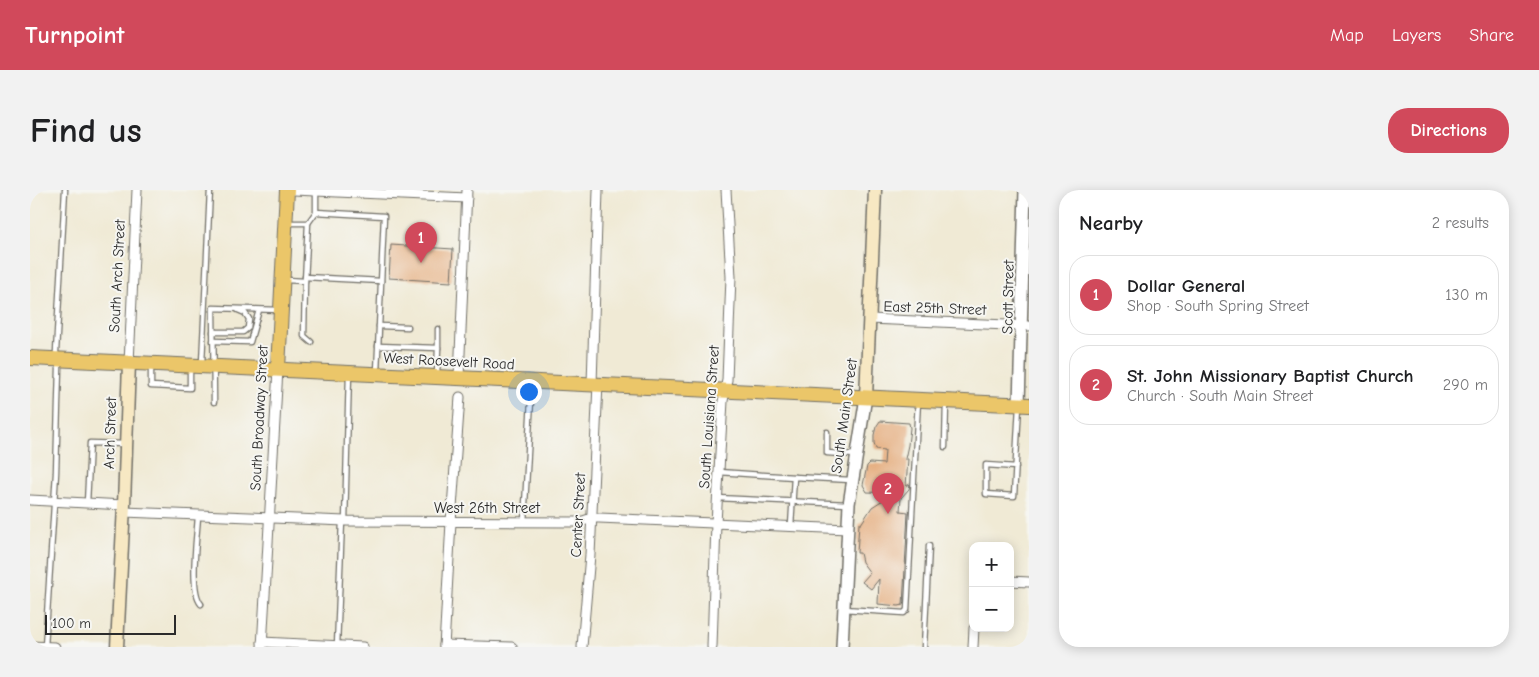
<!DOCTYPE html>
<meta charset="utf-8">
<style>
body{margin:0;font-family:"Comic Neue",sans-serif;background:#f2f2f2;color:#202124}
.controls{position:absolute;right:15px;bottom:15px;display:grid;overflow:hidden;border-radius:10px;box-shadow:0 2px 12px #0003}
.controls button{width:45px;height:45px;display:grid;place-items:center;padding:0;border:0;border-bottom:1px solid #e0e0e0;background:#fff;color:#202124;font:25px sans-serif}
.scale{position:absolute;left:15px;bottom:12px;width:131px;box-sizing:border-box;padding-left:5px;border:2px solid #2b2b2b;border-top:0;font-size:14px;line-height:18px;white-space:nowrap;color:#2b2b2b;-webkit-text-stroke:4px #f6f6f2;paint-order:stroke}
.you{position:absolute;left:498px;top:201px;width:18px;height:18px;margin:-12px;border:4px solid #fff;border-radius:50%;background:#1a73e8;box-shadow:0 0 0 8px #1a73e833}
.badge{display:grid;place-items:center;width:32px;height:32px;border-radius:50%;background:#d1495b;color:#fff;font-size:16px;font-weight:700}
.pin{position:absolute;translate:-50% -41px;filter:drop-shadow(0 1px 2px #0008)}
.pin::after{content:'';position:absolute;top:26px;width:18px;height:15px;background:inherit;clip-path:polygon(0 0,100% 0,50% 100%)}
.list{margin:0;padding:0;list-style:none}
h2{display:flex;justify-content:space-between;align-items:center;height:65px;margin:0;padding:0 20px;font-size:21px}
h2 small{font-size:16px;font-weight:400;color:#757577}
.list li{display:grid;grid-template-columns:32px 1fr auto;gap:15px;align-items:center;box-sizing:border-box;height:80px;margin:0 10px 10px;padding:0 10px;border:1px solid #e0e0e0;border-radius:20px}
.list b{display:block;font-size:19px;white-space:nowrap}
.list p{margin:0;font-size:16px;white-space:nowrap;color:#757577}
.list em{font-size:16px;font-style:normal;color:#757577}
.map{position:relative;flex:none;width:999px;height:457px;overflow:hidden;border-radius:20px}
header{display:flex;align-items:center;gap:30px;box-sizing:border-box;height:70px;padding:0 25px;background:#d1495b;color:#fff}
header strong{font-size:24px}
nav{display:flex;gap:28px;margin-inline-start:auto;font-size:18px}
.intro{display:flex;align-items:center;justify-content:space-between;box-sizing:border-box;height:120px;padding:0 30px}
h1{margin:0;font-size:35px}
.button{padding:12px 22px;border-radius:20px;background:#d1495b;color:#fff;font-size:18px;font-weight:700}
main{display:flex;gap:30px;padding:0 30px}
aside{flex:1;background:#fff;border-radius:20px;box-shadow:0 2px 12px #0003}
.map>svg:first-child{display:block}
.building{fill:#e6b184}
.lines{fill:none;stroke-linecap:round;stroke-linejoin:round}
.service-casing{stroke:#706e66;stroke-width:7}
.minor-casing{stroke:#706e66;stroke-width:11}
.tertiary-casing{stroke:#706e66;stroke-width:14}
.secondary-casing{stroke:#706e66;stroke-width:15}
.primary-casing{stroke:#706e66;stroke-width:16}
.service{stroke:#fff;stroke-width:4.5}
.minor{stroke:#fff;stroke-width:9}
.tertiary{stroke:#fff;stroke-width:11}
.secondary{stroke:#f7e8c3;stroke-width:12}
.primary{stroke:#ebc669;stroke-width:14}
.labels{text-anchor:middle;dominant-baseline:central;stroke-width:4;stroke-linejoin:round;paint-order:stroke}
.street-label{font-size:15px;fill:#2b2b2b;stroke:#f6f6f2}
</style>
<header>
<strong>Turnpoint</strong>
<nav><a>Map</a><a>Layers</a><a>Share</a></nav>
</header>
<div class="intro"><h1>Find us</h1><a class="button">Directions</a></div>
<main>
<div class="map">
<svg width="999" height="457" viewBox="0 0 999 457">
<rect width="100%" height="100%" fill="#f6f6f2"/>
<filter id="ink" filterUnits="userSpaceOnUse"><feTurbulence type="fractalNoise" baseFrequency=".02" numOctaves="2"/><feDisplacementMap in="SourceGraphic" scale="10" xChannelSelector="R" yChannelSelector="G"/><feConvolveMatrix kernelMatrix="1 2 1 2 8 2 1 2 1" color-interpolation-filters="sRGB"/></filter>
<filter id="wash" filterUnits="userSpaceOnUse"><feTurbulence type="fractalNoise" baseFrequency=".0096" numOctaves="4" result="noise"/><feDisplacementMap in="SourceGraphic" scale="20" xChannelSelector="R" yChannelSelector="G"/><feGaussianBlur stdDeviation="1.12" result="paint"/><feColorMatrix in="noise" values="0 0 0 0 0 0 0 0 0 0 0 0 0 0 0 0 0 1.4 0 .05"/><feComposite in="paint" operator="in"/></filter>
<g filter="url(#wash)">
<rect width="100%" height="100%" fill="#f0ead5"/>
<g id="blocks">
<g class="building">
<path d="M361,55L423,59L421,92L359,88Z"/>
<path d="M850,231L879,233L880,238L878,255L875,269H878L876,296L880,294L879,299L871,308L870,321L878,322L873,415L869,416L848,414L849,389L841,399L832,392L840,383L832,372L830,363H827L829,334H831L842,317L864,303L837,302L833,295L837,276L840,273L854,274L855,260L846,259L844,253V245L846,237Z"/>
</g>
</g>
</g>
<g filter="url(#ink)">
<use href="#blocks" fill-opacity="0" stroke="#706e66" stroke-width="1"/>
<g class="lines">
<defs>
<g id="service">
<path d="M286,1V22L354,26L347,182"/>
<path d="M257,33H278L275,91"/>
<path d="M278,33L286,22"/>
<path d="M275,87L351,91"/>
<path d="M256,90L275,91L274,146L281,152"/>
<path d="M349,136L378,137"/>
<path d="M183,142H213L218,138L219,129L215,123L208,120"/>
<path d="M183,151L220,152L229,120"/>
<path d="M348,156L408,158L407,185"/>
<path d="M408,158V139"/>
<path d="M172,173L180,0"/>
<path d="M121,175V196L160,198V178"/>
<path d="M184,212L183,118L250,120"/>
<path d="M797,242V263L826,265"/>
<path d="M915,257L916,212"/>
<path d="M986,277L956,275V304L984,306L989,216"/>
<path d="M689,282L764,287"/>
<path d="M687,308L818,314"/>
<path d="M57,313L60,253L95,254"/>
<path d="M168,326C167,346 159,400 171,414"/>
<path d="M315,331L319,184"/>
<path d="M494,332L502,193"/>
<path d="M761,336L764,287L821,290"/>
<path d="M814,419L874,423L877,420L888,211"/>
<path d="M307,456L312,331"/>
<path d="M15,457L26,283L29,178L26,162L35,0"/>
<path d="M894,457L899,356"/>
</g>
<g id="minor">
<path d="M264,0L437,8"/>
<path d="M840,129L999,136"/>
<path d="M99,173L107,0"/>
<path d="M429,187L437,0"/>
<path d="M562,194L568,0"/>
<path d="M0,310L94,315"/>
<path d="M94,322L315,331L550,332L562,328H569L818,339"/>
<path d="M980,391L999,392"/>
<path d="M232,452L333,457"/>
<path d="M414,455L482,457"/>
<path d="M0,456L25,457"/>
<path d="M232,457L248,179"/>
<path d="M414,457L421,332L430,207"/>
<path d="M552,457L560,365L568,194"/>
<path d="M682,457L686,333L693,211L697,190L701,87L696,0"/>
<path d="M943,457L944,438"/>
</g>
<g id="tertiary">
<path d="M989,215L995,0"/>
<path d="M812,457L819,314L836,207"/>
</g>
<g id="secondary">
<path d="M836,207L845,0"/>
<path d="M87,457L94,315L99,173"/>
</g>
<g id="primary">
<path d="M0,168L999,215"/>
<path d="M248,179L257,0"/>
</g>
</defs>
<use href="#service" class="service-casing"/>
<use href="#minor" class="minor-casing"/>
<use href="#tertiary" class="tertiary-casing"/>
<use href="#secondary" class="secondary-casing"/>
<use href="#primary" class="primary-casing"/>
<use href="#service" class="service"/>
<use href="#minor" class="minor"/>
<use href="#tertiary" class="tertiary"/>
<use href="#secondary" class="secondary"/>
<use href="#primary" class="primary"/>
</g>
</g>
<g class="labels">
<g class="street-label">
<text transform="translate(87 86) rotate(-87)">South Arch Street</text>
<text transform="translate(978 107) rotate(-89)">Scott Street</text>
<text transform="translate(905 118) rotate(2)">East 25th Street</text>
<text transform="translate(419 171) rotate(3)">West Roosevelt Road</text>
<text transform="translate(814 226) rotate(-82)">South Main Street</text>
<text transform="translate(679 227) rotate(-86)">South Louisiana Street</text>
<text transform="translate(229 228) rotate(-87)">South Broadway Street</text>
<text transform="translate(80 243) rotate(-88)">Arch Street</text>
<text x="457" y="318">West 26th Street</text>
<text transform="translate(548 325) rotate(-87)">Center Street</text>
</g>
</g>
</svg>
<div class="controls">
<button>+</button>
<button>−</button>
</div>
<div class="scale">100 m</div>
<div class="you"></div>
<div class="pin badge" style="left:391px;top:73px">1</div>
<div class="pin badge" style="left:858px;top:324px">2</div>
</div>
<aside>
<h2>Nearby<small>2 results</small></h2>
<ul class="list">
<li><span class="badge">1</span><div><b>Dollar General</b><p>Shop · South Spring Street</p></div><em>130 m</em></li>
<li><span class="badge">2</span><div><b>St. John Missionary Baptist Church</b><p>Church · South Main Street</p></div><em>290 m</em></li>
</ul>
</aside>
</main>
